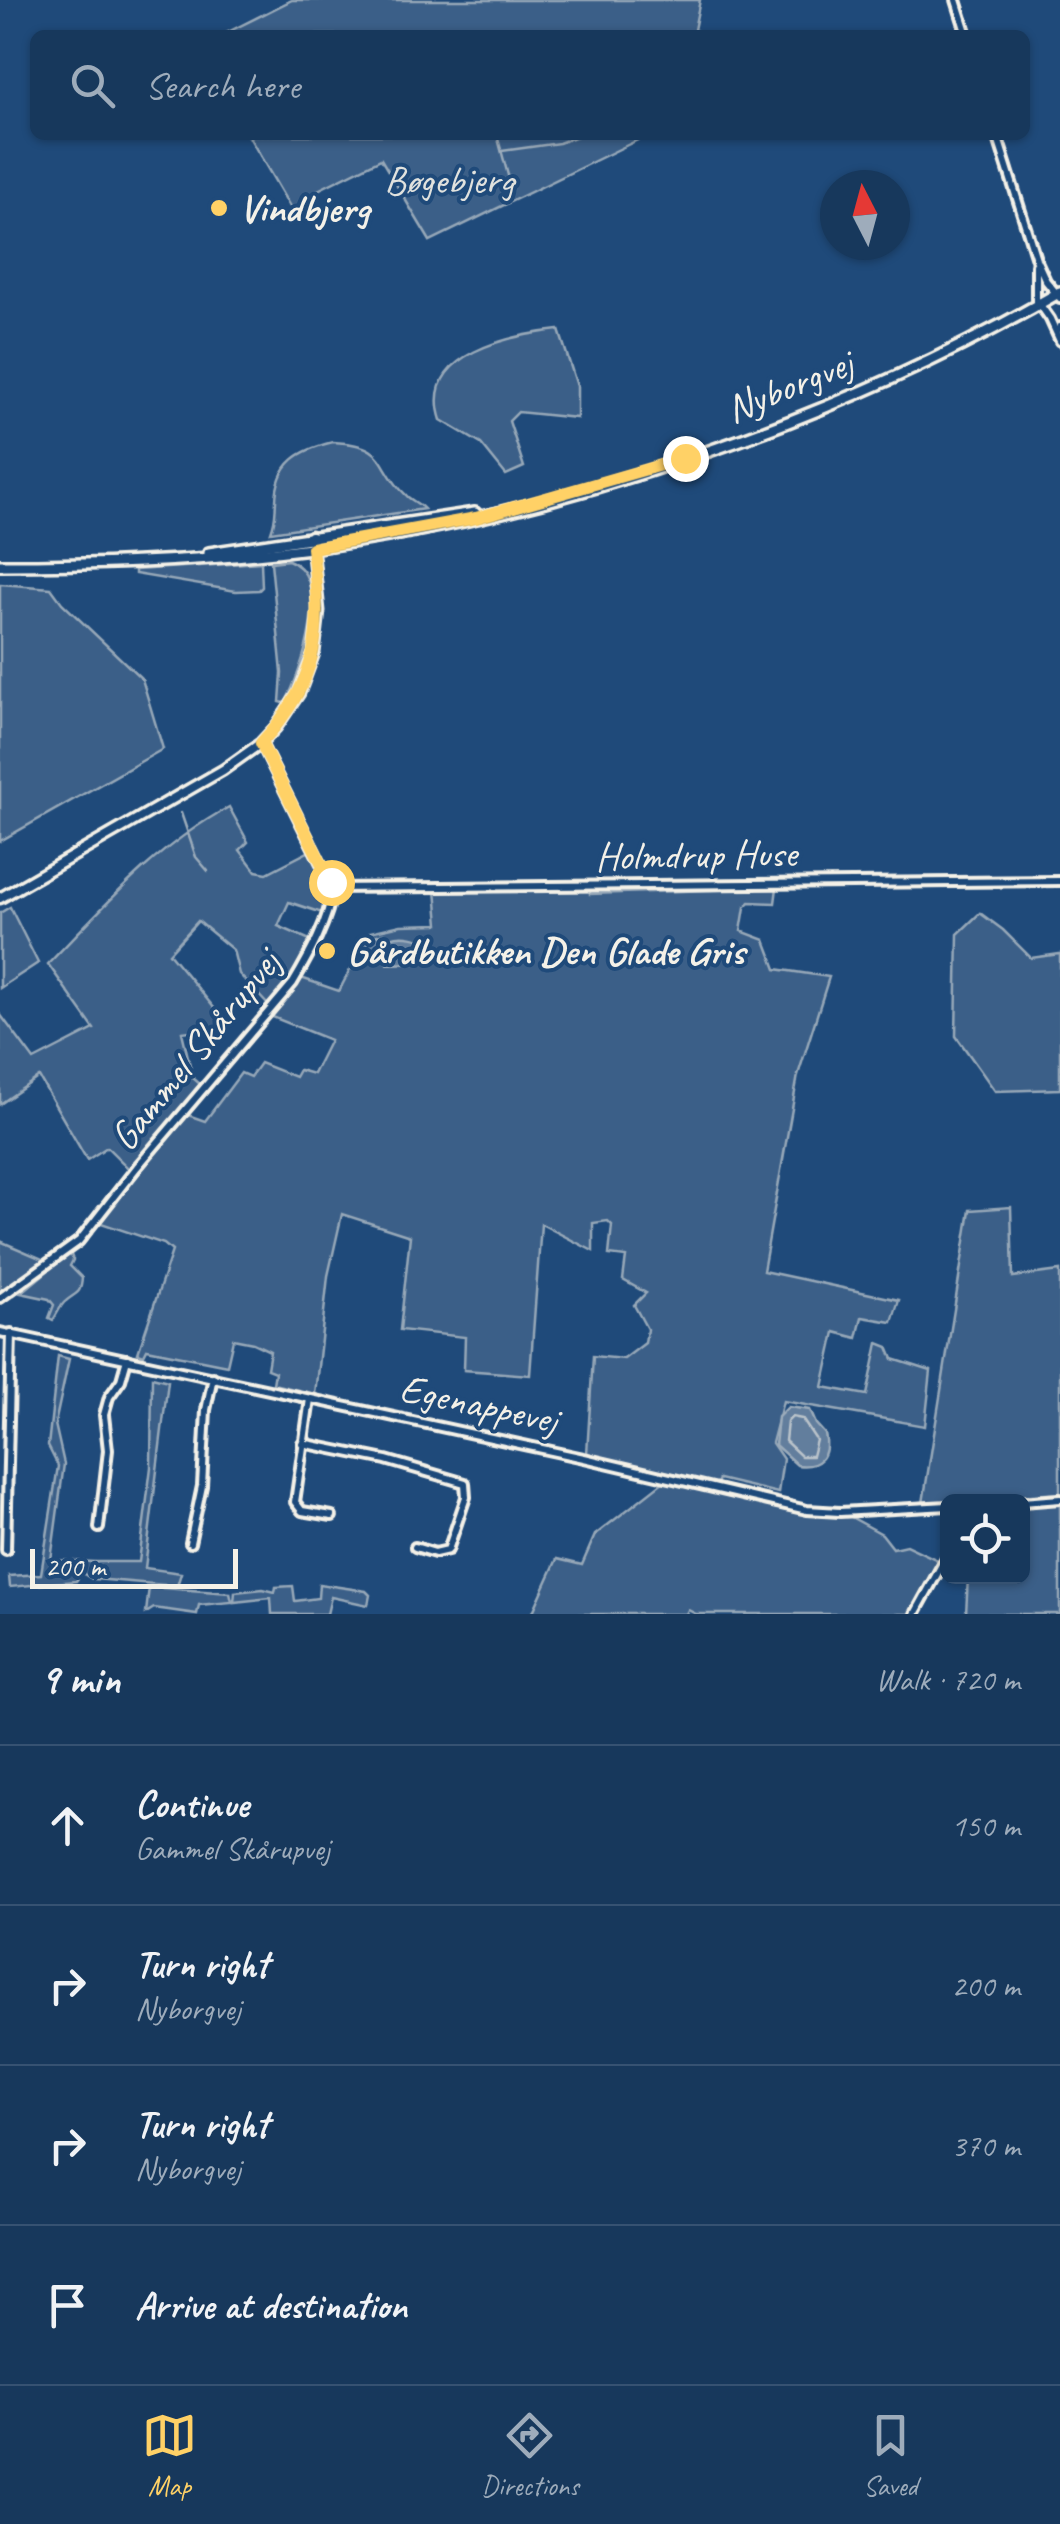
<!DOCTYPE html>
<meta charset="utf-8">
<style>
body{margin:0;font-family:Caveat,sans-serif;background:#244365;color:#f1f3f6}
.controls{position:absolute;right:30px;bottom:30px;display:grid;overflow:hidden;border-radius:15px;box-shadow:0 2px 8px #0004}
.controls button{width:90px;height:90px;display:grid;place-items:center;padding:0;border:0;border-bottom:2px solid #365272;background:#17385c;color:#f1f3f6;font:50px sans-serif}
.compass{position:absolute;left:820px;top:170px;width:90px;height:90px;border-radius:50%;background:#17385c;box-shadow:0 2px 8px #0004;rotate:354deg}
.scale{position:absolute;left:30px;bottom:25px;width:208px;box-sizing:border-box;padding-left:10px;border:5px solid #f4f1e8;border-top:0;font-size:28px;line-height:35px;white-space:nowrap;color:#f4f1e8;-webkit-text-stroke:8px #1f4a7a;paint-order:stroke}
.stop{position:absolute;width:30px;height:30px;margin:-22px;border:8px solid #ffd166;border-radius:50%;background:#fff}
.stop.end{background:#ffd166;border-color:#fff;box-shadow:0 2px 10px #0008}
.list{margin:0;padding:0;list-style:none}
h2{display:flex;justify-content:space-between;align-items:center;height:130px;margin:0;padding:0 40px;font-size:42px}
h2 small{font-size:32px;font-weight:400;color:#9eacbb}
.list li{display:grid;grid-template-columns:65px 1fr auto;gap:30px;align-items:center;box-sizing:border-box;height:160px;padding:0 40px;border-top:2px solid #365272}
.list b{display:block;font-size:38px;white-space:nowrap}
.list p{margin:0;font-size:32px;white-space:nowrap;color:#9eacbb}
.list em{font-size:32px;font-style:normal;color:#9eacbb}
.icon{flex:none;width:55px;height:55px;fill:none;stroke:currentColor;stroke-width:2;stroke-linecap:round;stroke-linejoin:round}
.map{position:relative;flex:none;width:1060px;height:1614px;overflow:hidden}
.search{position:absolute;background:#17385c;box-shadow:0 2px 8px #0004;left:30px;right:30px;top:30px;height:110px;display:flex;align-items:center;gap:25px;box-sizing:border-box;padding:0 35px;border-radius:15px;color:#9eacbb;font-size:38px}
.sheet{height:770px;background:#17385c}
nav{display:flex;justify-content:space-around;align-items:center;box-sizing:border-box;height:140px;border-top:2px solid #365272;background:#17385c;font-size:28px;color:#9eacbb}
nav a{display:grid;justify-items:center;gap:5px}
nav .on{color:#ffd166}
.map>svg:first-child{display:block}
.green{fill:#3a5f88;stroke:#97a8b8;stroke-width:2.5}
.water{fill:#627e9d;stroke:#9cacbb;stroke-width:2.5}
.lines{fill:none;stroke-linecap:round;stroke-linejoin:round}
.shore{stroke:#bac3ca;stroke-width:2.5}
.stream{stroke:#9cacbb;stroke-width:2.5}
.minor-casing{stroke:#f4f1e8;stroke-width:14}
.tertiary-casing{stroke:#f4f1e8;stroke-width:15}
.secondary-casing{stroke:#f4f1e8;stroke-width:16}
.minor{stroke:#1f4a7a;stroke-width:6}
.tertiary{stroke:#1f4a7a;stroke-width:8}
.secondary{stroke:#1f4a7a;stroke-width:9}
.route{stroke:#ffd166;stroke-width:12}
.poi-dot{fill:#ffd166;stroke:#1f4a7a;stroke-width:4}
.labels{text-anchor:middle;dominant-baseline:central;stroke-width:8;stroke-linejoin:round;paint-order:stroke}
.park-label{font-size:40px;fill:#e1e2de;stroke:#1f4a7a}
.poi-label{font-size:40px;font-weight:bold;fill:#f4f1e8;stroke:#1f4a7a;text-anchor:start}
.street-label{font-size:40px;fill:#f4f1e8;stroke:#1f4a7a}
</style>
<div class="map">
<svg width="1060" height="1614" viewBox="0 0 1060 1614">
<rect width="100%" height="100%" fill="#1f4a7a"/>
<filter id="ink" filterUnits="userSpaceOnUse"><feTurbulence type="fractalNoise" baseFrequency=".01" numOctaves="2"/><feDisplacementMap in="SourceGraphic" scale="20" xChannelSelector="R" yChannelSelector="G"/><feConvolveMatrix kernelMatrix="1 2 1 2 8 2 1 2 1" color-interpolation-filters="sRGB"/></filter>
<g filter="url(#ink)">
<g class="green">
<path d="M292,0H700L694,30L709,35H222Z"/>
<path d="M248,135H648L430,241L381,159L318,190L301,209L293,212Z"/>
<path d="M559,330L577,386V418L518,412L509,421L524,467L506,475L481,444L441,420C419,353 512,335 559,330Z"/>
<path d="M333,442C391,445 374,465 406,495C411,501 419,503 424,509L271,532C276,519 275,514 276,501C277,462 300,450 333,442Z"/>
<path d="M288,560C334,576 302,672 285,703L280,702L282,673L271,562Z"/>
<path d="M261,562L262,587L259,590L236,591L135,574V570Z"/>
<path d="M0,584L51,588L62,603L142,679L163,749L0,841Z"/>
<path d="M229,807L248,842L240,850L256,871L267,873L310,851L330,885L322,913L289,902L278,926L310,940C303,966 287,986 269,1006L239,974L233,950L198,921L169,953L229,1026L182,1032L193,1078L200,1084L163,1134L130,1170L107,1147L87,1160L39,1077L0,1104V1014L34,1060L94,1029L48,964C104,906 158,845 229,807Z"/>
<path d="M777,888L775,903L750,902L745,907L741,931L765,940L776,969L829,977L798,1075L763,1271L899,1300L892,1322L862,1317L857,1338L835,1332L823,1387L867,1395L878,1343L888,1347L893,1359L931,1371L925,1426L783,1401L772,1443L783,1459L778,1493L719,1479L716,1486L587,1454L593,1356L624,1359L645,1343L647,1329L634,1305L646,1293L623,1280L626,1257L609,1255L612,1225L608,1221L593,1223V1251L541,1224L530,1375L464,1370L465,1337L400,1330L410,1236L342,1214L328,1276L315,1394L273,1384L275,1372L267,1369L270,1351L253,1343L233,1339L227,1365L147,1349L144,1355L138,1353L172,1251L164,1244L98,1222L188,1115L205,1121L241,1073L250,1077L260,1063L295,1077L299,1070L313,1074L330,1040L270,1016L301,978L339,991L370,932L401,925L439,924L436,890L590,889V894Z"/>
<path d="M10,907L38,963L0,988V913Z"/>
<path d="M980,913L1003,930L1031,958L1060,954V1089L995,1091L956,1036L958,934Z"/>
<path d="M1011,1207L1013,1277L1060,1271V1493L923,1503L970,1210Z"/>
<path d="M0,1241L47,1261L0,1292Z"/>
<path d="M67,1255H71L73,1260L70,1266L82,1278C81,1294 77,1292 66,1301C61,1304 57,1315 53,1320L49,1318L54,1305L49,1299L21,1293Z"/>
<path d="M58,1356L69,1359L55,1424L64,1464L51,1560L94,1562L92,1579L82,1573L76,1581L10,1587L9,1576L41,1574L58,1466L48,1446Z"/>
<path d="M152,1377L168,1381L145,1568L181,1573L177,1586L95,1579L96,1562H139L151,1467Z"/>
<path d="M664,1481L815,1515L849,1516L882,1534L893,1548L906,1545L940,1561L912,1614H696L688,1610L686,1614H532L557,1559L582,1565L595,1535Z"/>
<path d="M1060,1503V1614H966L968,1577L1022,1576L1023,1505Z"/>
<path d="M319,1584L366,1591L370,1595L368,1605L331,1597L327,1614H272L271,1598L234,1602L235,1592L263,1589L275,1592L276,1587L293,1586L295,1601L318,1598Z"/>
<path d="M149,1587L230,1593L232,1602L199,1605L197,1614L154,1608L146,1613Z"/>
</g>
<g class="water">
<path d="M384,933L391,938C402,933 421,937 431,945L433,952L415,963L388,964L367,943L370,937Z"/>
<path d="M788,1407L810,1410L816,1424L825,1434C830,1457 819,1468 797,1465L775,1445L778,1417Z"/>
</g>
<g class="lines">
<path class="shore" d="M792,1417L802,1419L816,1440L812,1456H801L785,1441L787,1422Z"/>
<g class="stream">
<path d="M497,135L512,190"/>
<path d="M502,151L559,143L580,135"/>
<path d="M181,813L196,857L208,871"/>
</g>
<defs>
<g id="minor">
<path d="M956,0L967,35"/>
<path d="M997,135L1036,259L1046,281L1060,298"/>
<path d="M1036,265V299L1050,319L1060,341"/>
<path d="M1060,327V329"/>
<path d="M333,888L1060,881"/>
<path d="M0,1298L79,1241L137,1167L293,983C309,956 329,920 333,888L261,743"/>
<path d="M0,1332L584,1458L807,1510L840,1512L948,1506"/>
<path d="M310,1399L295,1502L302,1511L332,1516"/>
<path d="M302,1443L386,1460L465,1483L466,1497L448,1550L435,1553L415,1547"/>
<path d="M1022,1502L1060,1499"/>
<path d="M99,1528L108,1450L104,1415L109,1397L121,1380L127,1359"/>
<path d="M190,1543L202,1486L206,1410L213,1377"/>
<path d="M6,1550L11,1333"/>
<path d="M915,1614L948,1554"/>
</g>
<path id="tertiary" d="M0,898L223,770L261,743L276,727L299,693L314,653L319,611L311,536"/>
<g id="secondary">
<path d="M209,553L475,513"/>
<path d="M0,565C104,565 208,561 310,548C558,516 844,418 1060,292"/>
</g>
</defs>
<use href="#minor" class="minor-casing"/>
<use href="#tertiary" class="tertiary-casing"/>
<use href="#secondary" class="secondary-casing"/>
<use href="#minor" class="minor"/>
<use href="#tertiary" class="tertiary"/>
<use href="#secondary" class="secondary"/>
</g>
</g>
<g class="lines" filter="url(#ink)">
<path class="route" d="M331,882L261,743C321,678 322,632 312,548L476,518L685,458"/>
</g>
<g class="poi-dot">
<circle cx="219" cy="208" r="10"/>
<circle cx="327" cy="951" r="10"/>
</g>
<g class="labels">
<g class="park-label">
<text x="449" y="180">Bøgebjerg</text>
</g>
<g class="poi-label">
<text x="239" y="208">Vindbjerg</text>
<text x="347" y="951">Gårdbutikken Den Glade Gris</text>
</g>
<g class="street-label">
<text transform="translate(789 386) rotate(-22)">Nyborgvej</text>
<text transform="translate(696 855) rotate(-1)">Holmdrup Huse</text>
<text transform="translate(195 1050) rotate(-51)">Gammel Skårupvej</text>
<text transform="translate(479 1404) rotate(12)">Egenappevej</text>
</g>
</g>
</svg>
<div class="controls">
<button><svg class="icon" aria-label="locate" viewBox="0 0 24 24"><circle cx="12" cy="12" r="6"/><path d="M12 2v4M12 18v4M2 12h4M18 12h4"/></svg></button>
</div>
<svg class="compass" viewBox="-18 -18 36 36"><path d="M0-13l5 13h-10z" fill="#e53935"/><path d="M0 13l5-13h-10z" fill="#9eacbb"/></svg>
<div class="scale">200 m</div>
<div class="stop" style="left:331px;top:882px"></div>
<div class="stop end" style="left:685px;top:458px"></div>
<div class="search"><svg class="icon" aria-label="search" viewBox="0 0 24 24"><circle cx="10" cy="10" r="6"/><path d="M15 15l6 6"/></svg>Search here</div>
</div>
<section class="sheet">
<h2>9 min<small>Walk · 720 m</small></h2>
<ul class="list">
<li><svg class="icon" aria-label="ahead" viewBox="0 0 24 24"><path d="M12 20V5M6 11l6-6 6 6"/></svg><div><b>Continue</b><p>Gammel Skårupvej</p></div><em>150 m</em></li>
<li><svg class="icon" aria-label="right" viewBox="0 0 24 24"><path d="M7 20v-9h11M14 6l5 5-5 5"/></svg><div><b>Turn right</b><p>Nyborgvej</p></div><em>200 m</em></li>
<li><svg class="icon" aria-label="right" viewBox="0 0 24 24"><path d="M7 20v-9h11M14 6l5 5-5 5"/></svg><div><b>Turn right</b><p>Nyborgvej</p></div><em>370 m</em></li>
<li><svg class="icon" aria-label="arrive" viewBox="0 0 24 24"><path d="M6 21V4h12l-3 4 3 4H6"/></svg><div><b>Arrive at destination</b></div></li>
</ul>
</section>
<nav>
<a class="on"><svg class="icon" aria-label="map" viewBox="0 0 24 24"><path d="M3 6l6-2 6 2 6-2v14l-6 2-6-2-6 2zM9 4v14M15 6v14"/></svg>Map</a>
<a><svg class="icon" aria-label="directions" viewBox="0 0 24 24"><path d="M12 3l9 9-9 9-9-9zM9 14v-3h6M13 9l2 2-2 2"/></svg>Directions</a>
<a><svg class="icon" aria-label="saved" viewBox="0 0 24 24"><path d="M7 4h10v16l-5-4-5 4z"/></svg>Saved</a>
</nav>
